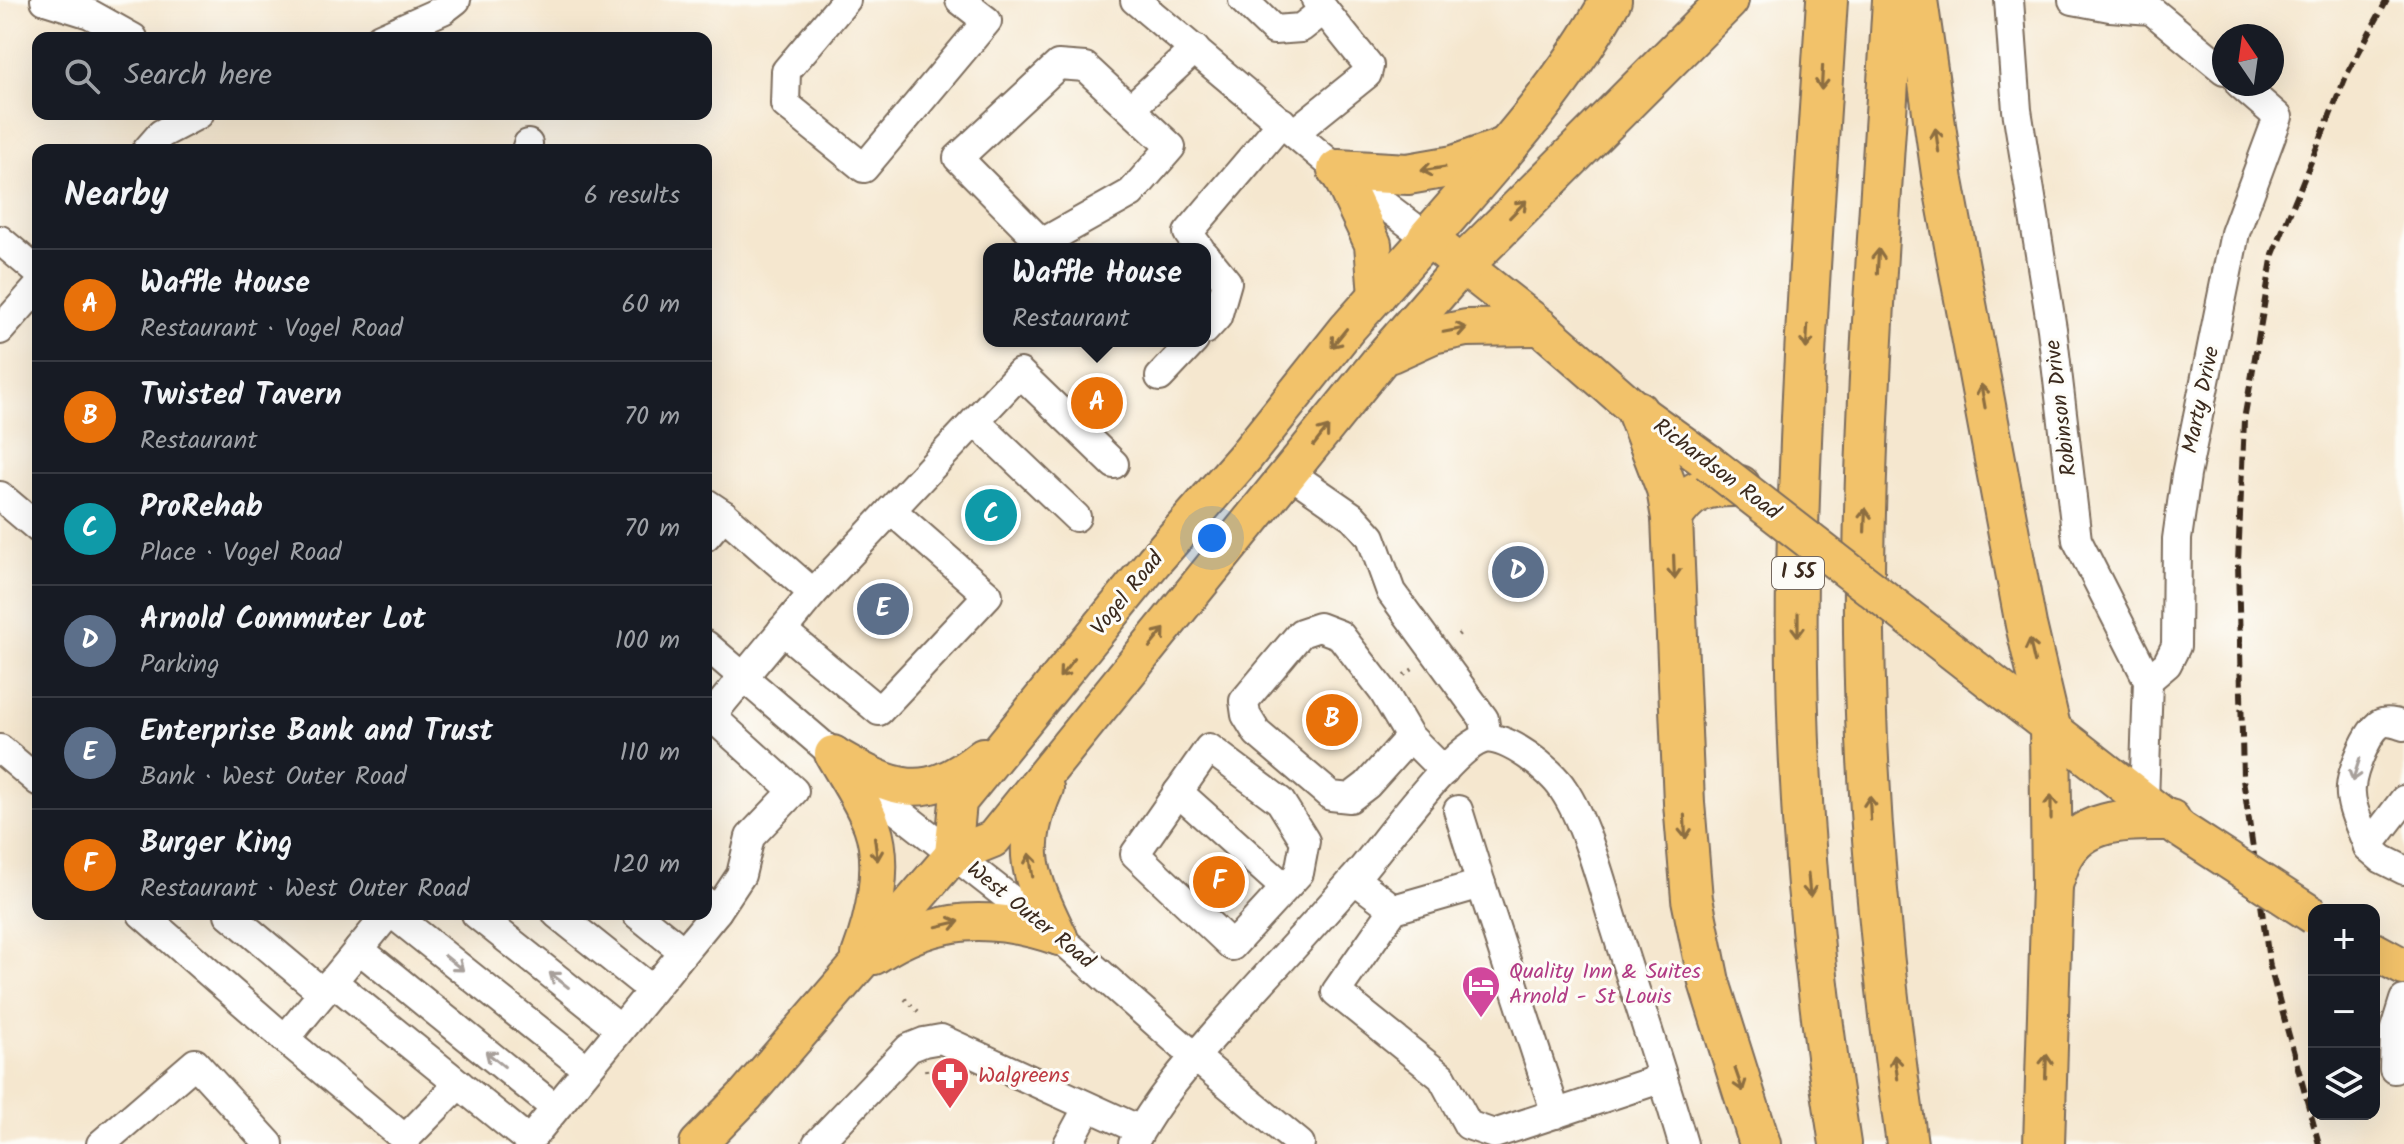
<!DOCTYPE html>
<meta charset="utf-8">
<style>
body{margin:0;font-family:Kalam,sans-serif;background:#20242c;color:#f1f3f6}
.controls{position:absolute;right:24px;bottom:24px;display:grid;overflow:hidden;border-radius:16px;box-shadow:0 8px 32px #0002}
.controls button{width:72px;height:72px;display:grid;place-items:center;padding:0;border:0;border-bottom:2px solid #363941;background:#171b24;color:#f1f3f6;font:40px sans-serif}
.compass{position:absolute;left:2212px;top:24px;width:72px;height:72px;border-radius:50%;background:#171b24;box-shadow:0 8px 32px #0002;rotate:347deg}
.you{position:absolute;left:1212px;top:538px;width:28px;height:28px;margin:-20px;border:6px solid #fff;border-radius:50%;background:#1a73e8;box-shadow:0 0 0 12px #1a73e833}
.badge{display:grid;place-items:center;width:52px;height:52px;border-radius:50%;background:#0f766e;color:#fff;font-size:26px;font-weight:700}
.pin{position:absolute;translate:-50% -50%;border:4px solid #fff;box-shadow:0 2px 8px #0006}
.popup{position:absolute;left:983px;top:243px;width:228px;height:104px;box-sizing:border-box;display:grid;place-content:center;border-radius:16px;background:#171b24;filter:drop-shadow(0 2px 6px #0005);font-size:26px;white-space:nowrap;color:#9ea1a6}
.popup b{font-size:30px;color:#f1f3f6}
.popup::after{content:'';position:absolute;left:50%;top:100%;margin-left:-16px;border:16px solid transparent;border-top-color:#171b24}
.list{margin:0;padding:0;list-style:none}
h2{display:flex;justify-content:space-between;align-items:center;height:104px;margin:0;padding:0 32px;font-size:34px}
h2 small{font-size:26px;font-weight:400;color:#9ea1a6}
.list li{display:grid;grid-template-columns:52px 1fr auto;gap:24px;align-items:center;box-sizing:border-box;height:112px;padding:0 32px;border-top:2px solid #363941}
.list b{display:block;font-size:30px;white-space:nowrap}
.list p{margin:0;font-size:26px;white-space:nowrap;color:#9ea1a6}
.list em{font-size:26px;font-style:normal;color:#9ea1a6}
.icon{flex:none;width:44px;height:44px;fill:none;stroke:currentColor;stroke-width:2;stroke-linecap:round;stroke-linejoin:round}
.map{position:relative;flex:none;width:2404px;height:1144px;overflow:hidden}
.search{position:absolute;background:#171b24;box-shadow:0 8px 32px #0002;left:32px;top:32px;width:680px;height:88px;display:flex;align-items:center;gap:20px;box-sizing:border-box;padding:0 28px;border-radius:16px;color:#9ea1a6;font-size:30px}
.panel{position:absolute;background:#171b24;box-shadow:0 8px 32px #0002;left:32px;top:144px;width:680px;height:776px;border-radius:16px}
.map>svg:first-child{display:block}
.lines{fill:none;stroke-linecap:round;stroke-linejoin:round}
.minor-casing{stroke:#7c6c5c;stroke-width:32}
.major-casing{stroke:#7c6c5c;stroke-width:40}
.highway-casing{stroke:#7c6c5c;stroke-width:44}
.path{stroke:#7c6c5c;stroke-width:4;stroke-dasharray:2 6;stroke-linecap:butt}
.minor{stroke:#fff;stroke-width:28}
.major{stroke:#f2c26a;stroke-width:36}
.highway{stroke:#f2c26a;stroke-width:40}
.rail{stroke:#3b2a1e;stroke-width:6;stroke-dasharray:12 6;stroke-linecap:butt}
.major-bridge-casing{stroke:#7c6c5c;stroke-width:40;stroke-linecap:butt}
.major-bridge{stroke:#f2c26a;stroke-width:36}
.oneway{stroke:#8d6e40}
.oneway2{stroke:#a79f9a}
.labels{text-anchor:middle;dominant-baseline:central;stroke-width:6;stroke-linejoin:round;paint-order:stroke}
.shield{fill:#fdfcf7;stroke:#75695f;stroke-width:2}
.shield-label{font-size:20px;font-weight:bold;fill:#3b2a1e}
.street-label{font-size:22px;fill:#3b2a1e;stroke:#fdfcf7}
.hotel-label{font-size:22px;fill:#b23c85;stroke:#fdfcf7;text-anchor:start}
.health-label{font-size:22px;fill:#be3a42;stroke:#fdfcf7;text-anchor:start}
</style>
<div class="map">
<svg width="2404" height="1144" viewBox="0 0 2404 1144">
<rect width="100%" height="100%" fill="#fdfcf7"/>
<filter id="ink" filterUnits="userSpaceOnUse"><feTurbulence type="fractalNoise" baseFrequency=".0125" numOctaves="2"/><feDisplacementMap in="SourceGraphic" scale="16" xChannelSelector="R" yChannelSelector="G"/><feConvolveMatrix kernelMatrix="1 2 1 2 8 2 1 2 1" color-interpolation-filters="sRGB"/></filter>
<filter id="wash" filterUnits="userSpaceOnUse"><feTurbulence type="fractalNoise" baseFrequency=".006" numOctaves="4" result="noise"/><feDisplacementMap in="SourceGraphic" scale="32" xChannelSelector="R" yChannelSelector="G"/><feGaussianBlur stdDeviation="1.8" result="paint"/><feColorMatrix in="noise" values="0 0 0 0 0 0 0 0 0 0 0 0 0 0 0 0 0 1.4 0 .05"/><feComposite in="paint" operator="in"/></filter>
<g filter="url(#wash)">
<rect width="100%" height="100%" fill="#f5e7cf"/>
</g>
<g filter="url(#ink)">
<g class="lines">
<defs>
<g id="minor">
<path d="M45,0L90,14L133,38"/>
<path d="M846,0L786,71L785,104L864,168L987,21L960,0"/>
<path d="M1135,0L1338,170L1428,238"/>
<path d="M1243,0L1274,30L1301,28L1324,10"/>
<path d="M2009,0L2017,110L2052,329L2077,540L2148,680L2144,802"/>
<path d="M2073,0L2110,7L2151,10L2224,70"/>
<path d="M380,38L443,10L456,0"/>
<path d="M1058,65L1085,67L1171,147L1131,193L1042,243L958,158Z"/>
<path d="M1131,108L1195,49"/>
<path d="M1295,132L1367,74L1369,66L1316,0"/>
<path d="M147,150L161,134L199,114"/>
<path d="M526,150L528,144"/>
<path d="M0,240L38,272"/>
<path d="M1200,249L1188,233L1282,122"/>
<path d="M1205,255L1227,282L1217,317L1205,330"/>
<path d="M0,330L38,287"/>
<path d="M1160,377L1194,341"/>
<path d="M975,421L1076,517"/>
<path d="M1291,474L1353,517L1371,537L1391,592L1484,719L1487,738"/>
<path d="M0,496L38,528"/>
<path d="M706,503L724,515L706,536"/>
<path d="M724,515L813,593L1020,373L1114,464"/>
<path d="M782,630L879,711L988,595L891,510"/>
<path d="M706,645L833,754L853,776L1059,937L1195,1057L1300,1144"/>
<path d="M2148,680L2167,664L2176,646L2177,539L2186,475L2235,233L2278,117L2240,84"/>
<path d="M1410,737L1367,785L1350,798L1331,796L1257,733L1246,715L1244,701L1301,633L1319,627L1340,635L1383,691L1410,737L1444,771"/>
<path d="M1209,748L1280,801L1305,841L1299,873L1232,946L1135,854Z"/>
<path d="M0,749L38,781"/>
<path d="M1178,792L1284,887"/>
<path d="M2404,800L2368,847L2382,859L2404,870"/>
<path d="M1458,810L1481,884L1394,909L1336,992L1442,1077L1468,1125L1494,1134L1663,1078"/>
<path d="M2368,847C2362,829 2349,806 2351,787C2352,772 2367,732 2380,724C2387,720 2397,724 2404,726"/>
<path d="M1354,879L1394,909"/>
<path d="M1481,884L1556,1114"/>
<path d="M717,911L741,875L750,837L794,791L711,716L813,593"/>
<path d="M142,914L285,1039L388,914"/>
<path d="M229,914L323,993"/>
<path d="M393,914L587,1069"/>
<path d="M476,914L620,1029"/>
<path d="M557,914L652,990"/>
<path d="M637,914L683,951"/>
<path d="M359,949L555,1108"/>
<path d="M332,981L529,1141L717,911L706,902"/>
<path d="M285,1039L405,1139L459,1084"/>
<path d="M2394,1069L2395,1029L2404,1000"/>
<path d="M101,1144L195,1063L269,1144"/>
<path d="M817,1144L909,1048L924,1042L941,1039L1140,1130"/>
<path d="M1068,1144L1088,1107"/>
<path d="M1133,1144C1155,1102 1188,1064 1220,1028C1264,978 1310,930 1353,880C1379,851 1452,747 1484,739C1506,734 1552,771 1563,789C1587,824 1603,889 1616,930C1638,1001 1662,1072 1683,1144"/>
</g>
<g id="major">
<path d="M1338,170L1373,244L1377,296"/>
<path d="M1391,354L1433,335L1466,328L1541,327"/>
<path d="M1975,669L2179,828"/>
<path d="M833,754C846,777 863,801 872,826C886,865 874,918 860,955"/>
<path d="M834,755C894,790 924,804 983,756"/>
<path d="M1045,788C1017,852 1031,878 1059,937"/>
<path d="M953,855L958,802L1154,561L1245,457L1347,329L1428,238L1541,327L1637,411L1708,462"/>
<path d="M2374,951L2404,967"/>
<path d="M874,956C936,915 991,914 1059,937"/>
<path d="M698,1144L746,1095L953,855L993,839L1382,358L1463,265"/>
</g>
<g id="highway">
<path d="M1827,0C1815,193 1800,386 1797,579C1794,768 1810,958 1840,1144"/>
<path d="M1893,0C1881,210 1862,422 1864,633C1866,805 1882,975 1907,1144"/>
<path d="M1917,0L1943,181L2026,625L2050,727L2052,885L2044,1144"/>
<path d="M1338,170L1408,174L1454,166L1504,148"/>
<path d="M1428,238C1493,163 1563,88 1611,0"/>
<path d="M1463,265L1728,0"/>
<path d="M1637,411L1667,489L1672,518L1684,803L1692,899L1709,982L1760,1144"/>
<path d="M1672,518C1690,489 1706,485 1740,486"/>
<path d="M2052,885C2055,876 2058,865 2063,856C2084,816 2132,820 2170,820"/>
</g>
</defs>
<use href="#minor" class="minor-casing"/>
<use href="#major" class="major-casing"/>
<use href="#highway" class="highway-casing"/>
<g class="path">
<path d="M1458,635L1464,630"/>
<path d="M1404,675L1413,669"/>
<path d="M905,999L921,1014"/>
<path d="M926,1069L927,1075"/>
</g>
<use href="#minor" class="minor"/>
<use href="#major" class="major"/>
<use href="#highway" class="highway"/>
<path class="rail" d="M2319,1144L2270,967L2243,779L2238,563L2244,420L2273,254L2347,74L2387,0"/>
<defs>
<g id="major-bridge">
<path d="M1708,462L1975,669"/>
<path d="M2183,831L2314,916"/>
</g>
</defs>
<use href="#major-bridge" class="major-bridge-casing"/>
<use href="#major-bridge" class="major-bridge"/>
</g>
<defs><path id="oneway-shaft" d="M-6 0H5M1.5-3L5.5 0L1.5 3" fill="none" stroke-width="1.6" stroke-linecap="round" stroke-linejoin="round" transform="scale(2)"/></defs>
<g class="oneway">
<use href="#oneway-shaft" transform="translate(1822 78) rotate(93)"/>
<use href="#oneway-shaft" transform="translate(1937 140) rotate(-98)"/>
<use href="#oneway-shaft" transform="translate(1433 169) rotate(171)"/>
<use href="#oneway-shaft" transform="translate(1518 209) rotate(-46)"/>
<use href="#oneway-shaft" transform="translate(1878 261) rotate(-87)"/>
<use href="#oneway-shaft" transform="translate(1455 330) rotate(-11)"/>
<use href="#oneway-shaft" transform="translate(1807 337) rotate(93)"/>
<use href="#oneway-shaft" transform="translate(1339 338) rotate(129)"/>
<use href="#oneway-shaft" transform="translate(1983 396) rotate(-100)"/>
<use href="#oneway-shaft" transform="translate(1321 436) rotate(-52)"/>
<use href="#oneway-shaft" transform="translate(1865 520) rotate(-88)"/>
<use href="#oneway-shaft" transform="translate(1674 567) rotate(88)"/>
<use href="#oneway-shaft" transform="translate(1798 625) rotate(90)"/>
<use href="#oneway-shaft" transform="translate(1157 638) rotate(-51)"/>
<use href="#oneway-shaft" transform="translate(2032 651) rotate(-103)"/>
<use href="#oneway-shaft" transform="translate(1067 668) rotate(129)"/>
<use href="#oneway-shaft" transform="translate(2051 807) rotate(-90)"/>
<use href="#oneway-shaft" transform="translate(1870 808) rotate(-93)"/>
<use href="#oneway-shaft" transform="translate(1685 827) rotate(87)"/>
<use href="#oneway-shaft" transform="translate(876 849) rotate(83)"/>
<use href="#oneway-shaft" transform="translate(1031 865) rotate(-98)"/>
<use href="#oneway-shaft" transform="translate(1809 885) rotate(85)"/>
<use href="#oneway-shaft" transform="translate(948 924) rotate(-13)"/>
<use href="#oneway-shaft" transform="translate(2046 1066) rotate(-88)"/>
<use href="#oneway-shaft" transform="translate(1896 1067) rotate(-98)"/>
<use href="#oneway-shaft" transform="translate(1739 1080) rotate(71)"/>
</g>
<g class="oneway2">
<use href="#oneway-shaft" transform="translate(2356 770) rotate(108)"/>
<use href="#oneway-shaft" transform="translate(454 963) rotate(39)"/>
<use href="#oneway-shaft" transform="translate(559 980) rotate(-142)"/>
<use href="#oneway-shaft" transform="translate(495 1059) rotate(-141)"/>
</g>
</g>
<defs>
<symbol id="hotel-pin" viewBox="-11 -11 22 30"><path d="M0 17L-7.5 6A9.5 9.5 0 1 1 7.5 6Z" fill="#d1479c" stroke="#fdfcf7"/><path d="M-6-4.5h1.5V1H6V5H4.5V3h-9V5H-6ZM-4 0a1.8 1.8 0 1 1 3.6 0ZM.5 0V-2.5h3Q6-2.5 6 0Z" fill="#fff"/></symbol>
<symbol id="pharmacy-pin" viewBox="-11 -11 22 30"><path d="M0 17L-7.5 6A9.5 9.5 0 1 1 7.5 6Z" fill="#e0444e" stroke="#fdfcf7"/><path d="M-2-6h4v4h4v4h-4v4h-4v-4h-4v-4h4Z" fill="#fff"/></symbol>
</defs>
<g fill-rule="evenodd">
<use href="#hotel-pin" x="1459" y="963" width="44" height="60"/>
<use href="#pharmacy-pin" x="928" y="1054" width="44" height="60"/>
</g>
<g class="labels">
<rect class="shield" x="1772" y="557" width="52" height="32" rx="6"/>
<g class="shield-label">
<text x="1798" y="573">I 55</text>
</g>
<g class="street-label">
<text transform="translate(2202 400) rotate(-78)">Marty Drive</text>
<text transform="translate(2062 408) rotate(-97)">Robinson Drive</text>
<text transform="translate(1716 470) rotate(37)">Richardson Road</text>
<text transform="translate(1128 594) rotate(-51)">Vogel Road</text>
<text transform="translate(1030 916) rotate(39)">West Outer Road</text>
</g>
<g class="hotel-label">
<text x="1509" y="972">Quality Inn &amp; Suites<tspan x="1509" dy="25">Arnold - St Louis</tspan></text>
</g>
<g class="health-label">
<text x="978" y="1076">Walgreens</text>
</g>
</g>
</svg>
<div class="controls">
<button>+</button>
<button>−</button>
<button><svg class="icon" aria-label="layers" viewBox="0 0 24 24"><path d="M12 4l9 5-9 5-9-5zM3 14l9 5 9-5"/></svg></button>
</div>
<svg class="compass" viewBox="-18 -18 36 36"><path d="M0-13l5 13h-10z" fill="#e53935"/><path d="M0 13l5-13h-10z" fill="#9ea1a6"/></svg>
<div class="you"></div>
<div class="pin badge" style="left:1097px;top:403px;background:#e8710a">A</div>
<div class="popup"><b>Waffle House</b>Restaurant</div>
<div class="pin badge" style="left:1332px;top:720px;background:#e8710a">B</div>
<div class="pin badge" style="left:991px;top:515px;background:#0f9aa8">C</div>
<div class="pin badge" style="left:1518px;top:572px;background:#5c6f8a">D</div>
<div class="pin badge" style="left:883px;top:609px;background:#5c6f8a">E</div>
<div class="pin badge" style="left:1219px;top:882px;background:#e8710a">F</div>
<div class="search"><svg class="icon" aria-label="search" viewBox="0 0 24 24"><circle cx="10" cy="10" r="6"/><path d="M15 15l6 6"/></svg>Search here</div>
<section class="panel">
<h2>Nearby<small>6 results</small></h2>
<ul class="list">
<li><span class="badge" style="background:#e8710a">A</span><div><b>Waffle House</b><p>Restaurant · Vogel Road</p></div><em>60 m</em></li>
<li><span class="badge" style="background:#e8710a">B</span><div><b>Twisted Tavern</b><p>Restaurant</p></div><em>70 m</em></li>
<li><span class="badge" style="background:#0f9aa8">C</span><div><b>ProRehab</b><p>Place · Vogel Road</p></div><em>70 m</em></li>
<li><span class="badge" style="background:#5c6f8a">D</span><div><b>Arnold Commuter Lot</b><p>Parking</p></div><em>100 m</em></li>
<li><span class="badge" style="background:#5c6f8a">E</span><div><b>Enterprise Bank and Trust</b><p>Bank · West Outer Road</p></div><em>110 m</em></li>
<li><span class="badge" style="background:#e8710a">F</span><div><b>Burger King</b><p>Restaurant · West Outer Road</p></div><em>120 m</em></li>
</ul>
</section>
</div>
